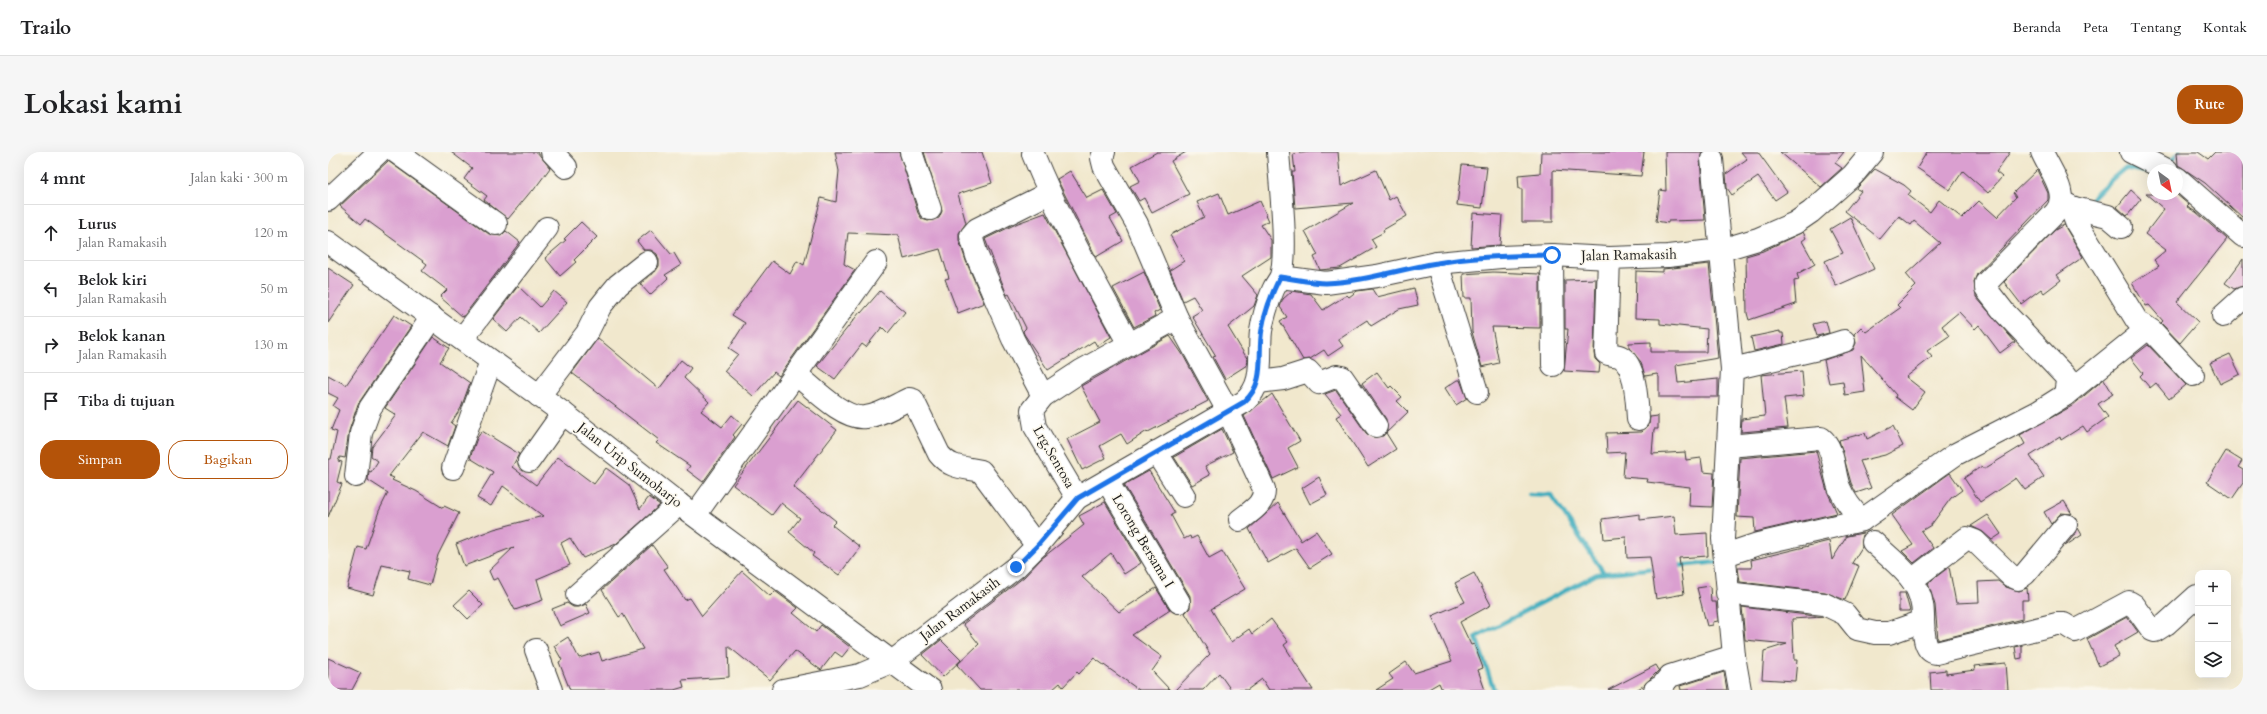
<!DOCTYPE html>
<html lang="id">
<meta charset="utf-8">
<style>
body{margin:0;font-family:Cardo,serif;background:#f6f6f6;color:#202124}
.controls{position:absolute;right:12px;bottom:12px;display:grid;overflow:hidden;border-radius:8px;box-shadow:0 4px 16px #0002}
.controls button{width:36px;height:36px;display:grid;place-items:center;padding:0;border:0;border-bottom:1px solid #e0e0e0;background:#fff;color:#202124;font:20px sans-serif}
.compass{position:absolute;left:1819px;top:12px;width:36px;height:36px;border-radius:50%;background:#fff;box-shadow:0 4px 16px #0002;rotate:147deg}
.stop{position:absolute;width:12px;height:12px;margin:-9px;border:3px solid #1a73e8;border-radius:50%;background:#fff}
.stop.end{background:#1a73e8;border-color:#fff;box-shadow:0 1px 4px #0008}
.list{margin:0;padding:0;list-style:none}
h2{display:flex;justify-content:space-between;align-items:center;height:52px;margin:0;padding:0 16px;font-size:17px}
h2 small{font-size:13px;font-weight:400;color:#757577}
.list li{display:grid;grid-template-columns:26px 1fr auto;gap:12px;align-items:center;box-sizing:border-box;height:56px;padding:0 16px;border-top:1px solid #e0e0e0}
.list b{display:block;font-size:15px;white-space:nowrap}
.list p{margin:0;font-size:13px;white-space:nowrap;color:#757577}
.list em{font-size:13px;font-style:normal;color:#757577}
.actions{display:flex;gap:8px;padding:12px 16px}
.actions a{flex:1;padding:9px 0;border:1px solid #b45309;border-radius:16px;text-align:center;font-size:14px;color:#b45309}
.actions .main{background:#b45309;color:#fff}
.icon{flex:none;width:22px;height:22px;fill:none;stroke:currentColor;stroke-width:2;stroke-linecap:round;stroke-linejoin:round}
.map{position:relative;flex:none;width:1915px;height:538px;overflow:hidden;border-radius:16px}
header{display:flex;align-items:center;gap:24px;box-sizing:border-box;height:56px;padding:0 20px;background:#fff;border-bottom:1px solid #e0e0e0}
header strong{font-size:19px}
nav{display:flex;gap:22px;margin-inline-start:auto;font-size:14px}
.intro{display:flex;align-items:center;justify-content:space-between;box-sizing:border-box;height:96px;padding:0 24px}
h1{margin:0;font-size:28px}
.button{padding:10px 18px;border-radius:16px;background:#b45309;color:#fff;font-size:14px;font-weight:700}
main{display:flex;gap:24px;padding:0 24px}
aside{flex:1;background:#fff;border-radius:16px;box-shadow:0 4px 16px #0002}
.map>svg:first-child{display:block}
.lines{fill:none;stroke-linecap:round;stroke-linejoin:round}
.stream{stroke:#40adbe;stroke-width:4.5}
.building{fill:#da9fd0}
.minor-casing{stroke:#3c3b37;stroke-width:24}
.minor{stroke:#fff;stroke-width:22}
.route{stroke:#1a73e8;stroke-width:5}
.labels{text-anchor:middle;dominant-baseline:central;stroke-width:3;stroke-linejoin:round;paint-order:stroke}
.street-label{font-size:14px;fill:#1c1c1c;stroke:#fbf7ec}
</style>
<header>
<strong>Trailo</strong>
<nav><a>Beranda</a><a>Peta</a><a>Tentang</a><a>Kontak</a></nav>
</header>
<div class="intro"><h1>Lokasi kami</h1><a class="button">Rute</a></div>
<main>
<aside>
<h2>4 mnt<small>Jalan kaki · 300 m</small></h2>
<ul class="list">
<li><svg class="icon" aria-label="ahead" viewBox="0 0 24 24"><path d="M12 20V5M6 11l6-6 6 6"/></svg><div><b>Lurus</b><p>Jalan Ramakasih</p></div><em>120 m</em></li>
<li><svg class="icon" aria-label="left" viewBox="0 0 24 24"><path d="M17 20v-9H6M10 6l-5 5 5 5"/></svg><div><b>Belok kiri</b><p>Jalan Ramakasih</p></div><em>50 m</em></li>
<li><svg class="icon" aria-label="right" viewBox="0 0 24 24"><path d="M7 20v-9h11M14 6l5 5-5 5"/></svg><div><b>Belok kanan</b><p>Jalan Ramakasih</p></div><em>130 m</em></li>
<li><svg class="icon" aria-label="arrive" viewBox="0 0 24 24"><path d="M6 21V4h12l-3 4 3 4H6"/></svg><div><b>Tiba di tujuan</b></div></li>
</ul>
<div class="actions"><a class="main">Simpan</a><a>Bagikan</a></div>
</aside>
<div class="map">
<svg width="1915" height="538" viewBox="0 0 1915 538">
<rect width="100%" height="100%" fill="#fbf7ec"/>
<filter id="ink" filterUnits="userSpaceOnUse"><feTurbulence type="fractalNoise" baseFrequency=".025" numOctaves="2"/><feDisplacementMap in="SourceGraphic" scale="8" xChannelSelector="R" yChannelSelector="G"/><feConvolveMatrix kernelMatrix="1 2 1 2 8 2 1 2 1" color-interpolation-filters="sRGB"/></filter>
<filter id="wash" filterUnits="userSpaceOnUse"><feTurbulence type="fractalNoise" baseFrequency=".012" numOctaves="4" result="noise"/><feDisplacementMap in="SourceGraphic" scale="16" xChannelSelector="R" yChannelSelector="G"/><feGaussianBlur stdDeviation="0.9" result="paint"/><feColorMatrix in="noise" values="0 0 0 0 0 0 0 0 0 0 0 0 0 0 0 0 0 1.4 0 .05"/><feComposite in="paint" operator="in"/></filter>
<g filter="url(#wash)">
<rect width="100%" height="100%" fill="#f1e8cd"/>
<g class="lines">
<g class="stream">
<path d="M1840,11L1852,0"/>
<path d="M1759,53L1767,42L1797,16L1823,21"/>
<path d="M1201,342L1223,343L1276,421"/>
<path d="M1347,414L1392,410"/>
<path d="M1166,538L1148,485L1269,422L1328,416"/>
</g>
</g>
<g id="blocks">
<g class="building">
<path d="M123,0H209L222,16L205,39L204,38L180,67L156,48L159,44L136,27L144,16Z"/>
<path d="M507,0H571L590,61L594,67L600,69L611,66L614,59L596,0H654L664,31L630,42L638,71L631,81V88L638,109L656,151L630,161L617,127L621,126L612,97L576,107L570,83L520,81L516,112L527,118L451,224L446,220L425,244L396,219L410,202L401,196L417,171L404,163L444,109L462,122L469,109L476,113L493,46L508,50L511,19Z"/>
<path d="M829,0H858L843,9L861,42L824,61L816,46L811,49L802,34L812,29L804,14Z"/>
<path d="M982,0H1010L1013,34L1048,18L1061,48L1068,44L1079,64L1055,78L1056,80L1043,87L1048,95L1012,116L992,118L986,105L990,103L977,79L1025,51L967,56L964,20H967L965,2Z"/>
<path d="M1213,0H1316L1313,24L1225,18V70H1194V37H1191L1190,23L1212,21Z"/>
<path d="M1337,0H1374L1372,8L1377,68L1340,69V71L1328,69L1332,38L1338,39Z"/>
<path d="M1413,0H1430L1459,40L1447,48L1430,25L1404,43L1399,36L1398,22L1419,7Z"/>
<path d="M1452,0H1516L1507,11L1514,16L1493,35Z"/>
<path d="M1599,0H1682L1668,20L1674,25L1660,41L1635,19L1622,38L1589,16Z"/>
<path d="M1849,0H1870L1880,7L1887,0H1915V66L1877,31L1850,13Z"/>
<path d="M60,9L161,82L173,84L178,79L192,90L135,165L112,145L119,138L94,119L99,112L37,67L33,72L12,54Z"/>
<path d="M1134,13L1159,15L1154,56L1129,53Z"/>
<path d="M1547,17L1576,33L1583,39L1580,43L1602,60L1611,48L1634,66L1651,49L1669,65L1688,45L1685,41L1709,18L1720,41V48L1649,122L1646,130L1648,145L1687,190L1672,201L1651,173L1647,177L1631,160L1614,174L1621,184L1599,199L1604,205L1578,225L1597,240L1584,258L1567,245L1568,243L1533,203L1537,240L1517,243L1515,229L1501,231L1496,208L1525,198L1528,191L1526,182L1533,175L1538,180L1572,156L1569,153L1588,134L1578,122L1612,91L1586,69L1583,73L1571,64L1552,87L1517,59L1533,39L1529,37L1530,35Z"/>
<path d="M742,19L759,46L775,38L789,62L782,66L795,89L768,105L729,27Z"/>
<path d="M1803,38L1813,47L1799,64L1789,55Z"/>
<path d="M891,41L900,63L932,49L941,69L933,73L943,88V105L914,124L930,143L926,154L900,175L920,208L919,213L897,227L885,205L888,204L864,164L874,158L865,144L855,149L842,118L856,109L842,83L876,65L869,50Z"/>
<path d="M1818,42H1848L1861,53L1859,55L1868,60L1899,87L1849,150L1870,170L1852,191L1833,171L1835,169L1821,153L1818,154L1804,131L1831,114L1826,108L1838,98L1817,82L1836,57Z"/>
<path d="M717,61L783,185L769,194L766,189L720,218L696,182L695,179L698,176L681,142L679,143L657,87L690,71Z"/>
<path d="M1145,61L1174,63L1172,93L1143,95Z"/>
<path d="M1522,65L1546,117L1508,134L1497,109L1515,101L1502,77Z"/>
<path d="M253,70L269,85L246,108L248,110L232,124L217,106L238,88L236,87Z"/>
<path d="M1736,73L1755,105L1729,123L1733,128L1716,141L1713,137L1693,152L1676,130L1727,78Z"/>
<path d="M323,78L343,102L346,101L353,113L337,123L340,126L322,143L312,132L327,120L331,114V108L329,102L323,98H316L309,89Z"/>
<path d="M1475,80L1478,86L1474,89L1487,112L1469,122L1471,128L1466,129L1468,152L1421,168L1419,161L1418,104L1435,99Z"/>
<path d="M1915,107V134L1906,137L1897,131Z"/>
<path d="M1381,112L1390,206L1348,213L1350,231L1390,227V245H1331V225L1329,222L1317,224L1313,210L1301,196V191L1323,190V200H1378L1379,177L1332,172V167L1307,166L1308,119L1335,120V117Z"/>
<path d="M0,116L26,133L0,171Z"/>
<path d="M816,120L832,158L826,161L827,164L806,175L785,136Z"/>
<path d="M1165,120L1212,122V176L1164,175L1171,211L1154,215L1144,180L1143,146H1136L1135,122Z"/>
<path d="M1268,127L1266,201L1267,207L1272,212L1271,221L1236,219L1240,177H1237V128Z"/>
<path d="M190,134L212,155L226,139L239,150L211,181L193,165L179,180L165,167Z"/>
<path d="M1086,136L1090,153L1071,157L1043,174L1039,168L1010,187L1015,194L1000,204L996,198L982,207L975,208L952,169L959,165L952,155L955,147L964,139L983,142L995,158L1019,143L1021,145L1029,139L1044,137L1049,145Z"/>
<path d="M552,139L577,160L560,181L554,175L538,195L534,192L507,227L489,214L532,160L533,161Z"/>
<path d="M66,163L83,174L30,252L21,279L17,306L12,305L10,309L14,310L9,330L14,332L0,365V307H3L9,280L3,278L11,258L5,254L10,246L0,241V223L18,233Z"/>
<path d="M1498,169L1501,181L1489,184L1485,172Z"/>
<path d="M1452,179V181H1455L1456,192L1426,199L1423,185Z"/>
<path d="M842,184L855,203L880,249L820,280L819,279L799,292L793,282L772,294L778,306L754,318L739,287L772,270L753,234Z"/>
<path d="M105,185L121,196L112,210L142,231L133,256L123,271L127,274L120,294L95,280L61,324L66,326L64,328L88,339L115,356L116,354L131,361L110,403L102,433L80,427L82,419L54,413L45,443L19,436L30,395L38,397L51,359L60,341L40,328L41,319L43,320L50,309L43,304L44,295L68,263L57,256Z"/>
<path d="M270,186L331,237L353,208L363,216L356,226L381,250L373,259L394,275L404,263L414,272L405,283L407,285L375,330L359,318L362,314L328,291L331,288L244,221Z"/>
<path d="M1820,193L1858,233L1841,247L1828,231L1822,236L1812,224L1815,221L1803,206Z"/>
<path d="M1902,202L1912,222L1892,232L1882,211Z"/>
<path d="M1474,219L1476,244L1456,246L1460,276L1413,280L1414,267L1437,264L1433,223Z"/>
<path d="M1049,220L1061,236L1063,234L1074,245L1069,249L1080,260L1058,281L1068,297L1040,315L1008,265L1013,262L997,242L1008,238L1038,281L1043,285L1055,284L1059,279L1058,267L1034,231Z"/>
<path d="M1776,227L1785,242L1770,252L1780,265L1759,280L1755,274L1733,288L1732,285L1702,304L1716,325L1697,338L1688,326L1652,350L1636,326L1654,314L1656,317L1697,292L1692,283L1744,254Z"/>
<path d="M1129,228H1132L1139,246L1128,253L1117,236Z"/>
<path d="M944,242L972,289L960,296L970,315L945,327L916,264Z"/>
<path d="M470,248L509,278L465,335L508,369L504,373L532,395L511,423L484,404L486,401L461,380L472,366L453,351L444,363L405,333Z"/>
<path d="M1330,264V277H1326L1324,302L1357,300L1358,308L1373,306L1375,320L1386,321L1384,355L1361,354L1362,335L1319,330L1320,327L1295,325L1297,300L1279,301L1278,281L1314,280L1321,273L1322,265Z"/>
<path d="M1565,274L1575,294L1557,303L1532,309L1543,336L1528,341L1523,331L1511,288L1537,281L1539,287Z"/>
<path d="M894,277L905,300L877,314L882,323L864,333L846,305Z"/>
<path d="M154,279L191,302L184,315L208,333L230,305L266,332L278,316L301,333L312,357L321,345L332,353L288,392L255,406L242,386L233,391L242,413L209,427L215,448L187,458L170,426L165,428L161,419L186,395L136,414L128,392L166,377L215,364L175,334L163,354L149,346L165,320L142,306L149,286Z"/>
<path d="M1488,299L1499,339L1509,361L1427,380L1426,366L1409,365L1412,306Z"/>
<path d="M1898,299L1914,309L1910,315L1915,318V331L1904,347L1879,330Z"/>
<path d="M821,319L847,361L843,363L856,387L862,384L863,387L869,384L881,406L894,399L917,437L883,457L903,490L921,477L924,482L943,467L960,490L956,493L985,538H941L934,527L919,538H903L891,521L875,538H847L882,502L857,461L862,456V444L796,333Z"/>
<path d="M1622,321L1634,338L1623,346L1603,373L1593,379L1605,396L1586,411L1574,399L1585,393L1564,363Z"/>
<path d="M991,325L999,343L982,352L974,336Z"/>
<path d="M1736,349L1744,362L1733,361L1723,372L1716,360Z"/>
<path d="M777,350L813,411L796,422L783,401L754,425L791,460L828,436L842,458L804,483L834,505L824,519L842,538H811L766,506L751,522L749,520L735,535L732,531L724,538H652L629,513L651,492L635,472L696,425L713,407L756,373L751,364Z"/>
<path d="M950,351L973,389L988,379L1004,402L982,416L968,396L940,411L921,377Z"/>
<path d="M1312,362V368L1346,364L1348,383L1379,381L1380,404L1351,406L1356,442L1328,447L1322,405L1299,406L1298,385L1276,387L1274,367Z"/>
<path d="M1660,363L1673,382L1664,388L1655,380L1643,374Z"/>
<path d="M1750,376L1754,383L1737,394L1748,381Z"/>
<path d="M1535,381L1534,395L1524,411L1531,414L1517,448L1497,440L1412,430L1410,416H1424L1423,408L1501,389L1504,408L1519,384Z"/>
<path d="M324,393L340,415L336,417L357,448L362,446L374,464L414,419L442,444L447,439L470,456L465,461L488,480L493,473L522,495L514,505L507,500L493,518L467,499L442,528L400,494L401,525L354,528L356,535L346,538H242L231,510L234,508L226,494L240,485L251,506L271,500L274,509L315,497L295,462L291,465L274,438Z"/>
<path d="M1621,415L1628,451L1651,450L1650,430L1670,429L1678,435L1691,439L1699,436L1700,448H1694V467L1610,488L1607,453L1600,431Z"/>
<path d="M1146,421L1163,453L1132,470L1143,493L1146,492L1155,516L1150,518L1157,538H1114L1111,531L1099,538H1048L1065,527L1061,522L1078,510L1086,521L1124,509L1104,464L1137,450L1127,431Z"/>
<path d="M1382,434L1383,450H1388L1390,469L1385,470V473L1379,474L1369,436Z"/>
<path d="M141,439L155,453L140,467L126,453Z"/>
<path d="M1571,441H1577L1582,459H1571Z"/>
<path d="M239,451L245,455H251L258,452L262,461L232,474L224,457Z"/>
<path d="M1414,455L1495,465L1464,467L1466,508H1469L1467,529L1434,527L1436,499L1459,492L1417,488Z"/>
<path d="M1799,465L1810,480L1786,494L1791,504L1771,514L1759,487Z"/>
<path d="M613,488L633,508L615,525L594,503Z"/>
<path d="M1694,493V506L1689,507L1687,495Z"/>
<path d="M0,506L33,521L24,538H0Z"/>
<path d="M1678,511L1680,538H1603L1602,520L1618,518V522L1647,518L1646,514Z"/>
<path d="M1328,513L1331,518L1315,534L1308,538H1280Z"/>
<path d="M1396,520L1399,538H1353L1352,534Z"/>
</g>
</g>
</g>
<g filter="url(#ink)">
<use href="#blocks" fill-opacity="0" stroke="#3c3b37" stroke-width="1"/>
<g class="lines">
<defs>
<g id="minor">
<path d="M68,0L168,72"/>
<path d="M224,0L238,15"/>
<path d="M583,0L602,57"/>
<path d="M776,0L774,6L776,14L809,72L849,166L900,259L936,337C937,352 923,359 912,368"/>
<path d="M1714,0C1722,19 1743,43 1727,61L1658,131V137L1676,160L1737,224L1739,229L1737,243"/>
<path d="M1803,0L1839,18"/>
<path d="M705,2C732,68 767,130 801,192"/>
<path d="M1384,7L1404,217L1395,387L1406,504L1412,538"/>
<path d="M1849,26L1915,84"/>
<path d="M0,48L51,0"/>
<path d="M1734,50L1746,56L1780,64L1793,75"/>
<path d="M1746,56L1745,62L1748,70L1809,169L1824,179L1865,223"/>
<path d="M0,90L235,261L351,352L602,538"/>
<path d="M1224,103L1225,213"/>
<path d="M1281,106L1278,201C1282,204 1288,202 1293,205C1308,214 1309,251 1310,267"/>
<path d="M1109,111L1149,240"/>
<path d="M953,125L998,131L1049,124L1109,111L1173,105L1224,103L1281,106L1340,104L1393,98L1430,87L1467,71L1483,60L1525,23L1544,0"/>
<path d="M1895,164L1915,146"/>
<path d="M134,187L219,76"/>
<path d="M1404,217L1490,197L1516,189"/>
<path d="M469,223C485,236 517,269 538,265C553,263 568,253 581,247L585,248L611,302C623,317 636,315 653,319L709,394"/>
<path d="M931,230L955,227L980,219L991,231L1009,224L1014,225L1048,274"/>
<path d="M211,244L259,181L272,155L280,145L290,133L319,110"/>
<path d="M715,244L685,187L649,104L643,84L649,77L721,41"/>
<path d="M1400,294L1493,286C1507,297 1505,319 1511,335C1516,347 1525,359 1534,368"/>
<path d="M828,300L856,344"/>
<path d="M201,309L235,261"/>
<path d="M125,316L163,209"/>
<path d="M28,324L33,281L42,256L104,165"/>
<path d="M779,329L851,450"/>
<path d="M749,346L707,275L704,258L715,244L753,219L849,166"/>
<path d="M367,363L548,110"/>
<path d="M1397,403L1430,392L1534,368L1628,302L1710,260L1737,243L1819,177"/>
<path d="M1584,428L1639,386L1647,389L1683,424L1690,427L1697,422L1738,373"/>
<path d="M1399,441L1496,452L1517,462L1529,477L1547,481H1561L1595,469C1597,429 1572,416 1545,390"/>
<path d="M249,443L351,352"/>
<path d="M1595,469C1596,479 1595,499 1608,501L1729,472H1736L1747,479L1801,450L1806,453L1824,478L1827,479L1838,472L1869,444"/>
<path d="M208,498L223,538"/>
<path d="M455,538L532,523L565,509L688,415L709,394L749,346L916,250C938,231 930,204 933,179C935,166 940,150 945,138C947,133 951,129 953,124C960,98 952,29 950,0"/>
<path d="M1327,538L1334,534L1342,524L1406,504"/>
</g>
</defs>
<use href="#minor" class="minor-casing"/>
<use href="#minor" class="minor"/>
</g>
</g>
<g class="lines" filter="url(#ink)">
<path class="route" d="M688,415L709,394L750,346L916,250C939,230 929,203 934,177C937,159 944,141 952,125C968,127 982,131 998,131C1035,130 1072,117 1109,111C1146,104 1186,104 1224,103"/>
</g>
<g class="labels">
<g class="street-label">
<text transform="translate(1301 103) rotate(-1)">Jalan Ramakasih</text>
<text transform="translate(726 305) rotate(60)">Lrg.Sentosa</text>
<text transform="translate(302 313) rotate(38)">Jalan Urip Sumoharjo</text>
<text transform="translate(815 389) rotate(59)">Lorong Bersama I</text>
<text transform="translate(632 457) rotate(-37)">Jalan Ramakasih</text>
</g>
</g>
</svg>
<div class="controls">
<button>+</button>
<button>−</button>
<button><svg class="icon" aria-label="layers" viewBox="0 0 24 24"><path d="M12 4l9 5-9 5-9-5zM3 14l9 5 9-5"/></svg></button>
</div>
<svg class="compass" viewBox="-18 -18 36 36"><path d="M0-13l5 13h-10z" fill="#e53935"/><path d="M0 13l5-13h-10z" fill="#757577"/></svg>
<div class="stop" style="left:1224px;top:103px"></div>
<div class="stop end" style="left:688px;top:415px"></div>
</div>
</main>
